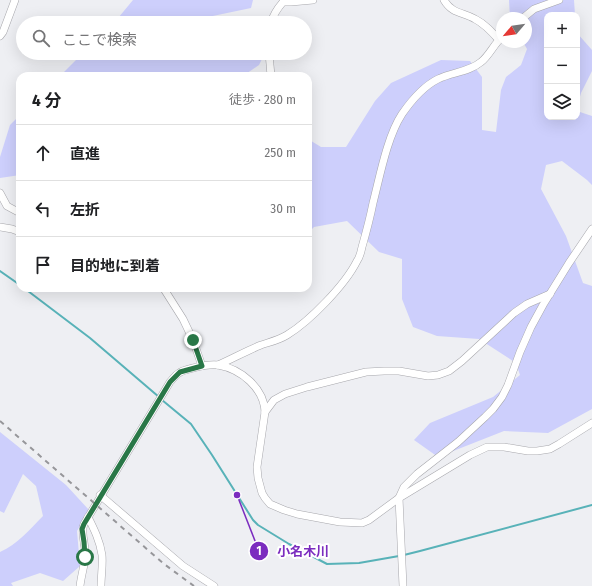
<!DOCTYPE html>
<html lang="ja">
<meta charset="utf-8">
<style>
body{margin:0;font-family:"Fira Sans Condensed","Noto Sans JP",sans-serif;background:#f2f2f2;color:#202124}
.controls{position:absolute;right:12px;top:12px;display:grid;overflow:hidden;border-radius:8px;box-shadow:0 4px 16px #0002}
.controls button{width:36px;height:36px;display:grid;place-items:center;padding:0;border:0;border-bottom:1px solid #e0e0e0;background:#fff;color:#202124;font:20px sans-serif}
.compass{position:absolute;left:496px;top:12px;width:36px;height:36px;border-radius:50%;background:#fff;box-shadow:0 4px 16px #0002;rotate:241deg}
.stop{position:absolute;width:12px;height:12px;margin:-9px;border:3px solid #297747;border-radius:50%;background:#fff}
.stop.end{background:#297747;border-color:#fff;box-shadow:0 1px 4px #0008}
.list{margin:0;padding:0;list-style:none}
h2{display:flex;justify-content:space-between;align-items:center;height:52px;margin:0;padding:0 16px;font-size:17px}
h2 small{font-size:13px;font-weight:400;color:#757577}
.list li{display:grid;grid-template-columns:26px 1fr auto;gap:12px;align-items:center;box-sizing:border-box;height:56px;padding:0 16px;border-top:1px solid #e0e0e0}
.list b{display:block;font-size:15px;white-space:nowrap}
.list em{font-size:13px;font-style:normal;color:#757577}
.icon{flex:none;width:22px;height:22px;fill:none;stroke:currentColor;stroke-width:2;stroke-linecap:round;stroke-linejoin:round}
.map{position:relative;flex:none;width:592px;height:586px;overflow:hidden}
.search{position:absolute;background:#fff;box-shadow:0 4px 16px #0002;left:16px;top:16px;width:296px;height:44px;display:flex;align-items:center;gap:10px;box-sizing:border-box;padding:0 14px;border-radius:22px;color:#757577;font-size:15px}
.panel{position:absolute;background:#fff;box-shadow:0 4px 16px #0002;left:16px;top:72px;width:296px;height:220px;border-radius:12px}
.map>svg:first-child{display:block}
.green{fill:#cdcffc}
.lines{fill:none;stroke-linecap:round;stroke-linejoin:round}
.stream{stroke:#58b2b8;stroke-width:2}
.minor-casing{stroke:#a7a7ac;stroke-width:8}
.minor{stroke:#fff;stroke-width:7}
.rail{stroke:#96969a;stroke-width:2;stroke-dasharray:5 5;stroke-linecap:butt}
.route{stroke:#297747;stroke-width:5}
.leader{fill:none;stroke:#7b2cbf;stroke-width:1.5}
.callout-dot{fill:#7b2cbf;stroke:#fff;stroke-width:1.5}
.mark-label{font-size:12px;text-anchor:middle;font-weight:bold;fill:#fff}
.callout-label{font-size:13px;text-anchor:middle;font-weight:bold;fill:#7b2cbf;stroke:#fff;stroke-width:4;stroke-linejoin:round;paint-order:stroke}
</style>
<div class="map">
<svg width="592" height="586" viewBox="0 0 592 586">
<rect width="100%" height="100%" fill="#eeeff3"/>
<g class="green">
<path d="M133,0H253L251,8L208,17L198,23H114Z"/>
<path d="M509,0H574L575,15H547V117H577V111L592,116V185L587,180L562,161L546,165L541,189L566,236L583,283L592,286V409L548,433L504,431L438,457L414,440L430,423L493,397L520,375L516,363L479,339L437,336L413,327L402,299V259L379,252L347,221L314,227L308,233V139L321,147H346L375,101L391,83L441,60L470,61L482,77V130L496,132L501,90L506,77L521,65L527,49L523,42H526V18H510Z"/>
<path d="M577,33L592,50V71L581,93L577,107Z"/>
<path d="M83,53H262L264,55L259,65L243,76H60Z"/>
<path d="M20,115V175L0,178V157L10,125Z"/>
<path d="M0,432L66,485L89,510L77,531L80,566L63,581L40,573L11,583L13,586H0V552C18,544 29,530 43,516L36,486L23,474L4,513L0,511Z"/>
</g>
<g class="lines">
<g class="stream">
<path d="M0,271L20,285"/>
<path d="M24,288L90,338L159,397"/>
<path d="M162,400L191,424L212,455L253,520L258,525L289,544L327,564L359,563L399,556"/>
<path d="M404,555L420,551L592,505"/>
</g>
<defs>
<g id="minor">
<path d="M444,0C452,14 463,12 475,19C485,24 492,32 499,40"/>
<path d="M523,18L534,9L559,0"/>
<path d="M271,23C273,15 277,9 283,2H291L313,0"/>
<path d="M0,36L3,32L15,0"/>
<path d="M269,53L271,76"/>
<path d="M0,193L7,206L20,213"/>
<path d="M0,227L12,229L20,232"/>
<path d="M162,288L164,289L183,319L193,340L202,366"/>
<path d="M218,365C232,359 246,351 261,345C270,342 279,340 287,335C310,321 345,285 357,261C360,257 361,252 362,247C366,233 370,218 373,203C380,176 387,137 402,114C411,101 424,86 438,79C452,72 469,72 481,62C489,56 494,44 502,37"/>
<path d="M265,412L274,400L285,394L307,387L366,372L384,371H399L428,376L438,375L449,371L462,361L514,313L527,304L550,294"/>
<path d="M100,495L183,566L214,586"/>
<path d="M88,517C94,529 100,541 102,555C103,565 101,576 101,586"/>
<path d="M80,586C81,577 84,567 85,558C87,547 80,534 84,524L170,382C173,379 175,375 179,373C183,370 189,369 193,368C201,366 210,364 218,365C241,369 264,388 265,412L257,467L258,478L262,493L265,498L270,504L284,510L297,514L340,522L362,523L369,520L399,498L470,455L487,447H504L528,451H537L550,449L559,444L592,423"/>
<path d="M403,586L399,498L404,487L417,474L458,442L485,417L493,409L502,397L508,385L520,352L531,327L543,305L569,263L592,229"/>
</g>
</defs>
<use href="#minor" class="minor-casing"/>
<use href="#minor" class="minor"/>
<path class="rail" d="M0,421L164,564L194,586"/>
</g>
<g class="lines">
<path class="route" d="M85,557L84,542L82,529L84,524L170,382L180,372L202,366L193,340"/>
</g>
<path class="leader" d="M237 495L259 551"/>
<g class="callout-dot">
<circle cx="237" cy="495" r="4"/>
<circle cx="259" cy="551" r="10"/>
</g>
<g class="mark-label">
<text x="259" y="555">1</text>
</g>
<g class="callout-label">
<text x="303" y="556">小名木川</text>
</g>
</svg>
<div class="controls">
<button>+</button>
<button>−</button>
<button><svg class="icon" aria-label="layers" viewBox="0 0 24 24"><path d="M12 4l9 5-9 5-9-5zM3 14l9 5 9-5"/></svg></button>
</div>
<svg class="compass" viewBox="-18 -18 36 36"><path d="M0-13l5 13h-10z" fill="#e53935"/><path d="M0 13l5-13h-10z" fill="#757577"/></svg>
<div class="stop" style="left:85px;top:557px"></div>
<div class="stop end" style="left:193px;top:340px"></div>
<div class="search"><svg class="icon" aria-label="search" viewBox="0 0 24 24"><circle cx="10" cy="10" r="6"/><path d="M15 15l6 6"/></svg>ここで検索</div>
<section class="panel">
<h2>4 分<small>徒歩 · 280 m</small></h2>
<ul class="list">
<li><svg class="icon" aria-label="ahead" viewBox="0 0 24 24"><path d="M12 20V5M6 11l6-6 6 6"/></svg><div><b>直進</b></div><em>250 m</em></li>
<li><svg class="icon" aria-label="left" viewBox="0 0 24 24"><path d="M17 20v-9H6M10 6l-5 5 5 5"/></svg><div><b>左折</b></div><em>30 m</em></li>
<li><svg class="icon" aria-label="arrive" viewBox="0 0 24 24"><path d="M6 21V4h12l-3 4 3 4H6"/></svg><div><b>目的地に到着</b></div></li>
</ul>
</section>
</div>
